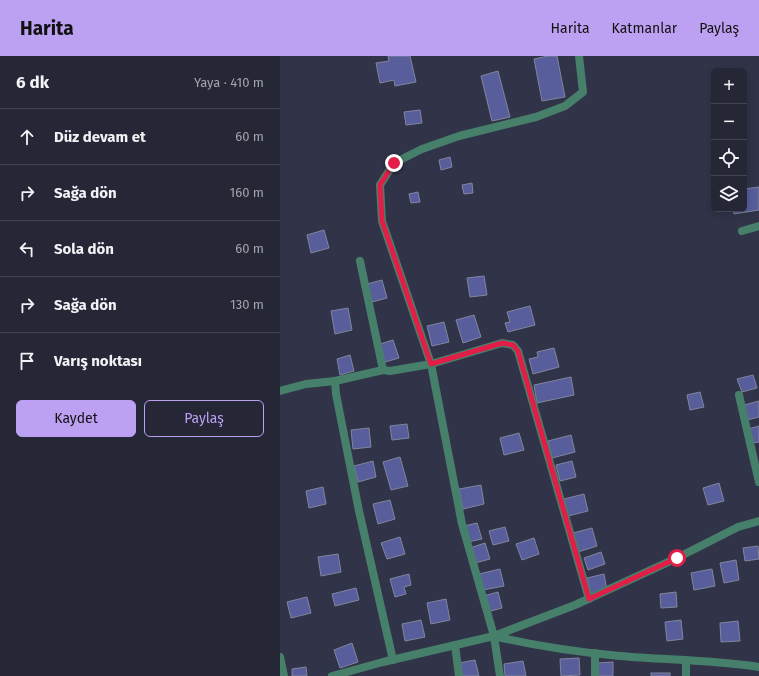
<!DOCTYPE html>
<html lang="tr">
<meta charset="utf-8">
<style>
body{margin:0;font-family:"Fira Sans",sans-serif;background:#313342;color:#f1f3f6}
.controls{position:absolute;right:12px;top:12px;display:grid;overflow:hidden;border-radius:6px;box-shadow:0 2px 10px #0003}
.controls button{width:36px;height:36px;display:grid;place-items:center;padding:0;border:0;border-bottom:1px solid #424451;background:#252736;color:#f1f3f6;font:20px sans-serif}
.stop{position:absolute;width:12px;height:12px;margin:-9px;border:3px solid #e11d48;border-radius:50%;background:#fff}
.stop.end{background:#e11d48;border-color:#fff;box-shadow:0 1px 4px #0008}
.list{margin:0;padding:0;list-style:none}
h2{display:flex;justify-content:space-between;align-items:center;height:52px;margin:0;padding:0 16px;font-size:17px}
h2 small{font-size:13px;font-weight:400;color:#a3a5ad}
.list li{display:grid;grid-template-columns:26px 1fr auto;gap:12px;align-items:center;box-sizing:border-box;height:56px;padding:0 16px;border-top:1px solid #424451}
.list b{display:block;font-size:15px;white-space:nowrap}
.list em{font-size:13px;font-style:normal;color:#a3a5ad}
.actions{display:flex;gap:8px;padding:12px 16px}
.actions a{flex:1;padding:9px 0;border:1px solid #bca0f2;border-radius:6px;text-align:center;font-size:14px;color:#bca0f2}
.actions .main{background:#bca0f2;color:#111}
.icon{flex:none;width:22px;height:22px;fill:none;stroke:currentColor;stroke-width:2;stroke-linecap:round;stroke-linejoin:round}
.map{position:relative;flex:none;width:479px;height:620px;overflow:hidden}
header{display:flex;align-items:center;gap:24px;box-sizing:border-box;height:56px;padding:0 20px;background:#bca0f2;color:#111}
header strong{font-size:19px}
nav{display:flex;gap:22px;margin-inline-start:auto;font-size:14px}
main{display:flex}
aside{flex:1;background:#252736}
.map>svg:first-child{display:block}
.building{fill:#575e9b;stroke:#81859d}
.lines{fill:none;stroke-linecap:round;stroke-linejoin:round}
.minor{stroke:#47806a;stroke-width:8}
.tertiary{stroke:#47806a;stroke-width:8}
.route{stroke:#e11d48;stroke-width:5}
</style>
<header>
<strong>Harita</strong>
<nav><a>Harita</a><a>Katmanlar</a><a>Paylaş</a></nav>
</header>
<main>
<aside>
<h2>6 dk<small>Yaya · 410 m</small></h2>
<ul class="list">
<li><svg class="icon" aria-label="ahead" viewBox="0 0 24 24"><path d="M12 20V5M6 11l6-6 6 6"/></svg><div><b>Düz devam et</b></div><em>60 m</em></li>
<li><svg class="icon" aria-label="right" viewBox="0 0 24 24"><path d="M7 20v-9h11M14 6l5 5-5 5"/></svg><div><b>Sağa dön</b></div><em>160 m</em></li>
<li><svg class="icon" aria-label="left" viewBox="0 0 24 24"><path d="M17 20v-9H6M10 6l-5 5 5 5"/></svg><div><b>Sola dön</b></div><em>60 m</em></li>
<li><svg class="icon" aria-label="right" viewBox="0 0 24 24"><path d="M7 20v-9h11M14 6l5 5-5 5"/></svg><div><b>Sağa dön</b></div><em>130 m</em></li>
<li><svg class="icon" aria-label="arrive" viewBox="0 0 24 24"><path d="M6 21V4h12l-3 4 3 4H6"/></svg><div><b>Varış noktası</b></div></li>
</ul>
<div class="actions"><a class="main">Kaydet</a><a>Paylaş</a></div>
</aside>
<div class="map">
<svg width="479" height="620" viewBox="0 0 479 620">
<rect width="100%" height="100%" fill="#313448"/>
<g class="building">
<path d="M108,0H130L136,26L115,30L114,24L100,27L96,7L109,5Z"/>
<path d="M268,0H277L285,41L262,45L254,3Z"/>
<path d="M218,15L230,61L212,65L201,20Z"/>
<path d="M140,54L142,67L126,69L124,56Z"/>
<path d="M170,101L172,111L161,114L159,104Z"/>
<path d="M192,127L193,137L184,138L182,129Z"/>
<path d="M479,131V154L454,158L453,153H464V133Z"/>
<path d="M138,136L140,146L131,147L129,138Z"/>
<path d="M44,174L49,192L31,197L27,179Z"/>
<path d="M204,220L207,239L190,241L187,222Z"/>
<path d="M102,224L107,242L92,246L87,228Z"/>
<path d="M250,250L255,269L228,276L225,267L230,266L227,256Z"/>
<path d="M68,252L72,274L55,278L51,255Z"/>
<path d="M194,259L201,281L183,287L176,264Z"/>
<path d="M164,266L169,286L152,290L147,270Z"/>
<path d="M113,284L119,302L105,306L100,288Z"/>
<path d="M274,292L279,311L253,318L249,303L258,301L257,296Z"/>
<path d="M70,299L74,315L60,319L57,303Z"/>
<path d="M473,319L477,332L462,336L457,323Z"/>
<path d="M291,321L294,339L257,347L254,329Z"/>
<path d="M420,336L424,351L410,354L407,339Z"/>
<path d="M479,345V361L467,364L464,349Z"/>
<path d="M127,368L129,382L112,384L110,370Z"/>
<path d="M479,370V386L472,387L468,373Z"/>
<path d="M89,372L91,391L73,393L71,374Z"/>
<path d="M239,377L244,394L224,399L220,382Z"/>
<path d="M291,379L295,396L272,402L268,385Z"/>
<path d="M120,401L128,430L111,434L103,406Z"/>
<path d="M93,405L96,421L78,426L74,410Z"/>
<path d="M292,405L296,421L280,425L276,409Z"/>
<path d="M439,427L444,445L428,449L423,432Z"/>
<path d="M201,429L204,448L183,453L179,433Z"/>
<path d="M43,431L46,448L29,452L26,435Z"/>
<path d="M304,438L308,455L288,460L284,443Z"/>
<path d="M110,444L115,463L98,468L93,448Z"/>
<path d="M197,467L202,483L188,486L184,470Z"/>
<path d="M225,471L229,485L213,489L209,475Z"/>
<path d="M312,472L317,490L298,496L293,477Z"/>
<path d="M120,481L125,498L107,503L101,487Z"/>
<path d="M254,482L259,498L242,504L236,488Z"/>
<path d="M205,487L210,503L195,507L190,492Z"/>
<path d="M478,490L479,503L465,505L463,492Z"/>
<path d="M321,496L325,508L308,514L304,502Z"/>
<path d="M58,498L61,516L41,520L38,501Z"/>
<path d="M456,504L459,524L444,527L440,507Z"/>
<path d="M220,513L224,530L203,534L199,518Z"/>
<path d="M432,513L435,530L414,534L411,517Z"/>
<path d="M129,518L131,529L124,531L126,538L115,541L110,523Z"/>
<path d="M324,518L327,534L311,538L307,522Z"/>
<path d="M76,532L79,544L55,550L52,538Z"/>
<path d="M218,536L222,552L207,556L203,540Z"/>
<path d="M396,536L397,551L381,552L380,538Z"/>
<path d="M27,541L31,557L11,562L7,546Z"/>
<path d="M166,543L170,564L151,568L147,547Z"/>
<path d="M141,564L145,581L125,585L122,568Z"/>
<path d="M401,564L403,583L387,585L385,566Z"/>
<path d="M458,565L460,585L441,586L440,567Z"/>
<path d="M72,587L78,606L60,612L54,594Z"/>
<path d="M299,602L300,619L281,620L280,603Z"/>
<path d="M195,604L199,620H182L179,607Z"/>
<path d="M243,605L246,620H225L224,608Z"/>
<path d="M333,606V620H317L316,607Z"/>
<path d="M26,611L27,620H12V613Z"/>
<rect x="371" y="617" width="19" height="3"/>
</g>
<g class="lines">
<g class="minor">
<path d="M462,175L479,170"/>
<path d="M80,205L103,314"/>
<path d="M55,325L56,338L79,455L113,604"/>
<path d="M0,335L26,328L55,325L103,314L110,315L151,308L222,287L233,289L238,295L309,543"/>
<path d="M459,339L479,426"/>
<path d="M214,580C255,590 297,596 340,600C386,604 433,604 479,611"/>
<path d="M175,589L179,620"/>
<path d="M315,597V620"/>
<path d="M0,601L4,620"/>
<path d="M406,604V620"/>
<path d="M220,620L214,580L182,468L151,308L102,165L100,129L114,107L142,93L179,80L256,61L285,50L303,36L299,0"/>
</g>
<path class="tertiary" d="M52,620L103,606L214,580L295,549L397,502L458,471L479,465"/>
</g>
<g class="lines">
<path class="route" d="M114,107L100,129L102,165L151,308L222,287L233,289L238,295L309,543L397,502"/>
</g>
</svg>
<div class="controls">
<button>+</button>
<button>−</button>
<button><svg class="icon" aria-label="locate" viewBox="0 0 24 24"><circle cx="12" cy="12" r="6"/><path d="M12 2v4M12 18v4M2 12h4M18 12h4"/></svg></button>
<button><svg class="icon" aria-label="layers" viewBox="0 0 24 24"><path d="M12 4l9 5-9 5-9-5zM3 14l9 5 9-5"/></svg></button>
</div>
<div class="stop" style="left:397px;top:502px"></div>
<div class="stop end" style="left:114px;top:107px"></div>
</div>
</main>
